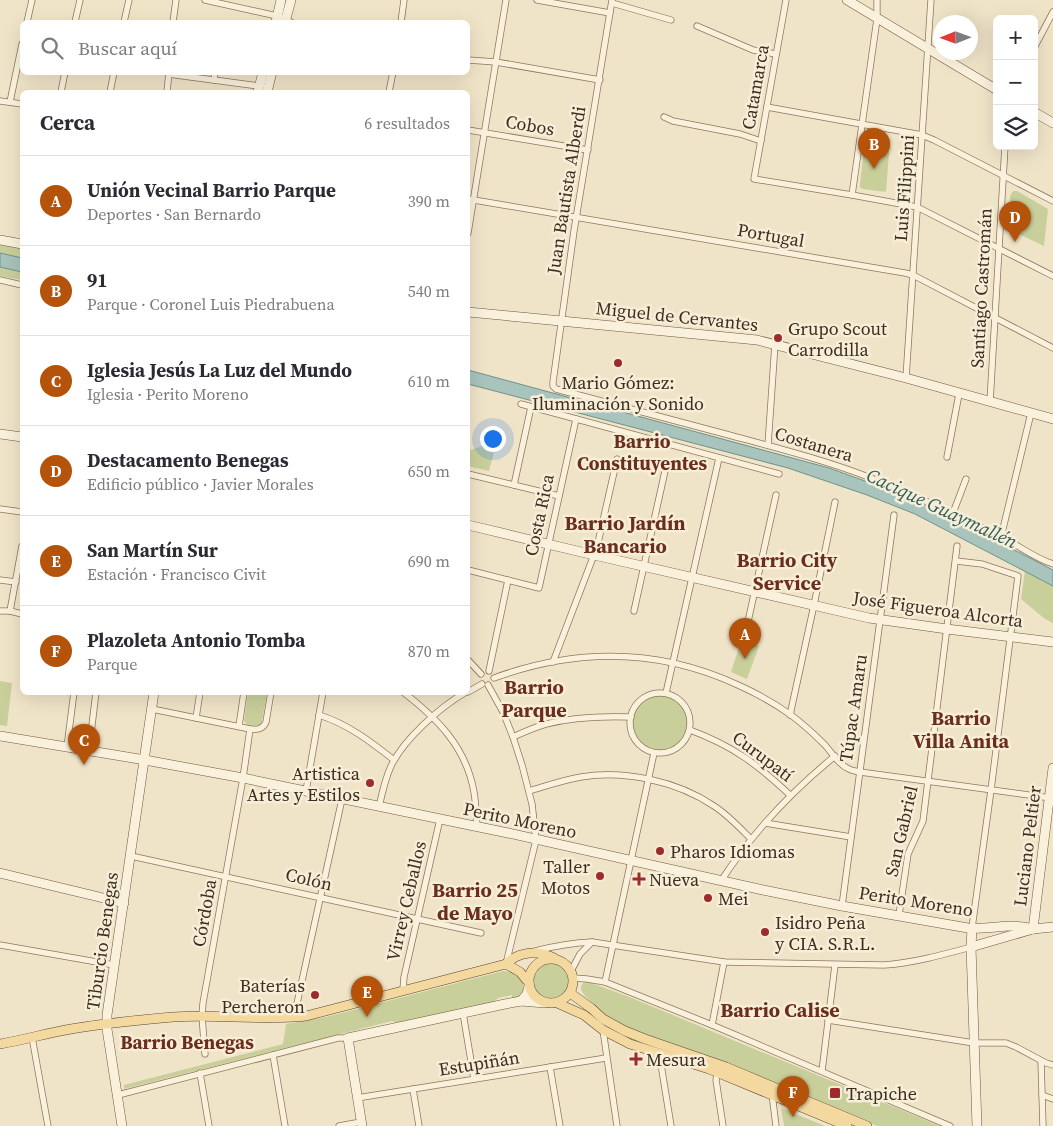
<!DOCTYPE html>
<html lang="es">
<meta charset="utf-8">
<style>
body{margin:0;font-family:"Source Serif 4",serif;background:#f7f7f7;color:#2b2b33}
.controls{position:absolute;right:15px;top:15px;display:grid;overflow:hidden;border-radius:8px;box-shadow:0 5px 20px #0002}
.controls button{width:45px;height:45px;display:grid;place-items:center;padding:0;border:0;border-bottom:1px solid #e1e1e2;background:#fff;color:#2b2b33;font:25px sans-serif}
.compass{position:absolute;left:933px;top:15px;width:45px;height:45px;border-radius:50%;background:#fff;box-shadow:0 5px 20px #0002;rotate:269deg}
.you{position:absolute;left:492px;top:438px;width:18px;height:18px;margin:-12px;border:4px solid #fff;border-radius:50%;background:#1a73e8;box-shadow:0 0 0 8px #1a73e833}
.badge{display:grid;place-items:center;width:32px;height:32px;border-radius:50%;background:#b45309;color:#fff;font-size:16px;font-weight:700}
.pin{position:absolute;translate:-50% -41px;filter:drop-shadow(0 1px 2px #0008)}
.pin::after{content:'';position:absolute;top:26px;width:18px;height:15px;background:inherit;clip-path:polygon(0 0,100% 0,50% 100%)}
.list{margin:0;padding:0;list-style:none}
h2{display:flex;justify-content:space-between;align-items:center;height:65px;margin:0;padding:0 20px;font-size:21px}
h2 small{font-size:16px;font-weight:400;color:#7c7c81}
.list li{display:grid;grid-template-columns:32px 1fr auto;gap:15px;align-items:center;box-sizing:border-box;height:90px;padding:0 20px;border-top:1px solid #e1e1e2}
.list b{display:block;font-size:19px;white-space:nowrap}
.list p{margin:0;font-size:16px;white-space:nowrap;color:#7c7c81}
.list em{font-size:16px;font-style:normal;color:#7c7c81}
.icon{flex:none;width:28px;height:28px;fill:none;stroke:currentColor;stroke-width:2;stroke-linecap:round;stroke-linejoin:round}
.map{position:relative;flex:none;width:1053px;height:1126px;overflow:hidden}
.search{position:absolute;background:#fff;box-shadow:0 5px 20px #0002;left:20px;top:20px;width:450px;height:55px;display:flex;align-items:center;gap:12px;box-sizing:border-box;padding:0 18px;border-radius:8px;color:#7c7c81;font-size:19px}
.panel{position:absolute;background:#fff;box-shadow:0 5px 20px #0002;left:20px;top:90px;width:450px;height:605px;border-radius:8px}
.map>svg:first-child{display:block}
.green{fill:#c9cf9b}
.water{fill:#a9c4bc;stroke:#6f938a}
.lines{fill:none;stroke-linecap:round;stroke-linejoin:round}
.street-casing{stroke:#8d765c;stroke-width:7}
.secondary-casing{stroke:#6f573f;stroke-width:10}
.primary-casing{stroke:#5b4430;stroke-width:10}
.street{stroke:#faf1dc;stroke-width:5.5}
.secondary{stroke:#faf1dc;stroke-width:9}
.primary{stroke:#f3d9a0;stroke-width:9}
.poi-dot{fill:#9e2a2b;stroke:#f7eed8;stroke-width:2}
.labels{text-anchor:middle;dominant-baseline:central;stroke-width:5;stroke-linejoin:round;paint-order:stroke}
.street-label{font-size:18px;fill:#3d2e20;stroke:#f7eed8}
.poi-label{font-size:18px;fill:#3d2e20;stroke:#f7eed8;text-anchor:start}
.neighbourhood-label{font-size:19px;font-weight:bold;fill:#6b2e1e;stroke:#f7eed8}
.water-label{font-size:19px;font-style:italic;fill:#2f5d5a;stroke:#f7eed8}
.quarter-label{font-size:20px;font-weight:bold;fill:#6b2e1e;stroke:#f7eed8}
</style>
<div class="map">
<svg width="1053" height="1126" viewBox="0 0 1053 1126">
<rect width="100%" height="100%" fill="#f0e4c8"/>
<g class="green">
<path d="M871,136L890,140L886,192L863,189L860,187V184L865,139L867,137Z"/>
<path d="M1014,191H1017L1048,209L1044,246L1008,229L1010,197L1012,192Z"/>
<path d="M0,243L22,248V258L0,253Z"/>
<path d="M0,267L22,271V280L0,276Z"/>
<path d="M497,441L489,471L468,466V451Z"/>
<path d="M1025,571L1053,586V623L1045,619L1021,599Z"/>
<path d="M741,641L759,646L747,679L731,672Z"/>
<path d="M0,681L12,683L7,726L0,725Z"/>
<path d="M248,692L267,693L262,721C259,728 253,725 247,725L244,721Z"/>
<circle cx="660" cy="723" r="30"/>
<circle cx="551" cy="982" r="18"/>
<path d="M503,971C518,971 529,984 521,998L512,1001V995L498,998L494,1002L465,1008L400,1024L392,1021L124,1089V1085L283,1044L286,1024L326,1017Z"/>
<path d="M584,982L591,983L627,996L940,1126H877L777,1083L723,1061L662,1042L628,1029L606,1016L585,996L581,990V986Z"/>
<path d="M781,1108L825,1126H784Z"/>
</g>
<g class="water">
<path d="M0,253L22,258V272L0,267Z"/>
<path d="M468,370L829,468L890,490L937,510L1053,570V586L915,514L867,495L788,468L468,384Z"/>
</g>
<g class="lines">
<defs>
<g id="street">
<path d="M205,0L277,16L291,22"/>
<path d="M537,0L610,13"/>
<path d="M612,0L574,231L553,382V386L556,389C614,404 671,420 729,435C777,448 825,460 871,478C915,495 957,515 999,536C1017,544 1034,558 1053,564"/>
<path d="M786,0L754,179L852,195L917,207L1053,276"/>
<path d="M612,3L671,20"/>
<path d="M27,22L32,0"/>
<path d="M75,22L80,0"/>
<path d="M124,22L129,0"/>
<path d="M173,22L176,0"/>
<path d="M401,22L404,0"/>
<path d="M697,26L753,50L776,54"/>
<path d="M1034,48L1053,12"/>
<path d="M468,60L496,62L600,80"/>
<path d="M168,74L259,86"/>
<path d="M214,80L215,72"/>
<path d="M61,92L65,72"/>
<path d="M110,92L114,72"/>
<path d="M167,92L169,72"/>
<path d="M389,92L393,72"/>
<path d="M0,101L22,104"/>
<path d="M10,102L22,44"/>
<path d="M767,107L922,135L934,140L1053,201"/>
<path d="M664,117L673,121L740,134L761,141"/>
<path d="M468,130L588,150"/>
<path d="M852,195L877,19V0"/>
<path d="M468,199L905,273L913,275L1053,348"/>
<path d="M468,233L506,0"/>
<path d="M0,280L22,285"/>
<path d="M906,378L931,0"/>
<path d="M990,402L1005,146"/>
<path d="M521,404L779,474"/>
<path d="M768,445L775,344"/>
<path d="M947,457L959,394"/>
<path d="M468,474L559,496"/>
<path d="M514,485L531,407"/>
<path d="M0,509L22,512"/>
<path d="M953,513L966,479"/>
<path d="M1001,537L1031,413"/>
<path d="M956,561L982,564L1018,576L991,790L972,928"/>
<path d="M468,570L539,588L576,419"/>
<path d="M0,580L16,582"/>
<path d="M0,611H10L22,614"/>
<path d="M10,611L22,546"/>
<path d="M634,611L665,471"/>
<path d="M745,635L776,495"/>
<path d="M468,660L481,674"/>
<path d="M553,662L597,547L617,459"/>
<path d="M489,671L508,580"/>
<path d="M494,678C576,648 658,648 738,685C756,693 774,703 791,715C803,724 814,734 825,745C832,753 839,765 849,769C852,771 856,771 860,772L1051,798"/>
<path d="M488,685L503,712L513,737L522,765L532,804L536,840L506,964"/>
<path d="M403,692C438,719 466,747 474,792C476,803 476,815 477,827"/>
<path d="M468,692L482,684"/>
<circle cx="660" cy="723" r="30"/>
<path d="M666,693L719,458"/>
<path d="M152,709L250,729C258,730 263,729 266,722L271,692"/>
<path d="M319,715C348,724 371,742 394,760"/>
<path d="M790,715L814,605L835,502"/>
<path d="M196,718L200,692"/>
<path d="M239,726L244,692"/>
<path d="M690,730C733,746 757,764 790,795"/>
<path d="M513,737C524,732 535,727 546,724C574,717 602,716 631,717"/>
<path d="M67,747L74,692"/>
<path d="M89,750L96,692"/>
<path d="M306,791L323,692"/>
<path d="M529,791C546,786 563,780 581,777C625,770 677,781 714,806C728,815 739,827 751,839"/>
<path d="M379,807C382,793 385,779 391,766C404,739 440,707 466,692"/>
<path d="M765,823L851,837"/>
<path d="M131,856L481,933"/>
<path d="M721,881C752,833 791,792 835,756"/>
<path d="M842,906L894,515"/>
<path d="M899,915L908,854L923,821L957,546"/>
<path d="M0,945L114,965"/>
<path d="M535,951C554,946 572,943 592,942L724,962L884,965C913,963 942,955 971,947"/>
<path d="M571,971L580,954L592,942"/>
<path d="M573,978L587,979L605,982L712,1025L950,1126"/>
<path d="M605,982L654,753"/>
<path d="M403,990L404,977L440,819"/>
<path d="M463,1013L474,1079"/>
<path d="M294,1017L342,799"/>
<path d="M828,1020L974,1043H1006L1016,1047L1046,1063L1053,1065"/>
<path d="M712,1025L724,962"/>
<path d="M603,1030L617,1126"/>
<path d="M32,1037L48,1126"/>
<path d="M659,1052L671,1126"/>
<path d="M205,1054L202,1016L203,1003L243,778L250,729"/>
<path d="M273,1055L285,1126"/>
<path d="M1041,1061L1043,1126"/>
<path d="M550,1067L560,1126"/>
<path d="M718,1071L716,1080L723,1126"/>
<path d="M822,1071L835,965"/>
<path d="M200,1073L209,1126"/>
<path d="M413,1089L419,1126"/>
<path d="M772,1094L776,1126"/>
<path d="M118,1095L338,1038H348"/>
<path d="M1042,1095L1053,1099"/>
<path d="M357,1098L606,1058"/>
<path d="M339,1126L361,1122"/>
</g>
<g id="secondary">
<path d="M847,0L997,90"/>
<path d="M276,22L281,0"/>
<path d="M285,22L291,0"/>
<path d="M258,92L263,72"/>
<path d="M267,92L272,72"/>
<path d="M1034,112L1053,123"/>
<path d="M0,240L22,244"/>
<path d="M468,312L757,340L906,378L1053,419"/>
<path d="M0,434L22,437"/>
<path d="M468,525L594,555L869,618L947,629L1053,642"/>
<path d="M0,736L145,760L243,778L508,833L763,890L842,906L968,928C989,930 1012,922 1033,929"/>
<path d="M0,873L124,903"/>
<path d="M972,928L971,947L977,1126"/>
<path d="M1033,929L1053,768"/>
<path d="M971,947L1033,929L1053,927"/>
<path d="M521,1001L527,994L529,986"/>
<path d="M122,1126L107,1029V1015L154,692"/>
<path d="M362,1126L348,1038L505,1004L521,1001L545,1003"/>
</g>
<g id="primary">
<circle cx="551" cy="981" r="22"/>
<path d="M506,964C519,951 539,950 554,958"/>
<path d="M570,993L591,1008L603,1019L625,1031L645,1039L726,1067L867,1126"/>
<path d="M557,1003L584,1015L603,1030L630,1044L709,1069L847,1126"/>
<path d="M0,1044C24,1040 47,1033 71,1029C105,1023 139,1020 173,1017C218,1014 262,1021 306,1016L506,964L520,972L529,983"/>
</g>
</defs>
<use href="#street" class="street-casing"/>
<use href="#secondary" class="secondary-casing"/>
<use href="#primary" class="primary-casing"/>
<use href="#street" class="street"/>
<use href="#secondary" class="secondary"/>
<use href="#primary" class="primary"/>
</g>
<g class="poi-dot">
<circle cx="778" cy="338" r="5"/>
<circle cx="618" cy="363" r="5"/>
<circle cx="370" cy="783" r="5"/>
<circle cx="660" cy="851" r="5"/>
<circle cx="600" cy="876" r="5"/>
<path d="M636.5 871.5h5v5h5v5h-5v5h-5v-5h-5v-5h5z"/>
<circle cx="708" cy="898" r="5"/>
<circle cx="765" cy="932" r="5"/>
<circle cx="315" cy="995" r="5"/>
<path d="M633.5 1051.5h5v5h5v5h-5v5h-5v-5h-5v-5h5z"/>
<rect x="829" y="1087" width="12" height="12" rx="2.5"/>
</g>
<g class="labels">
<g class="street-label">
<text transform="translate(755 87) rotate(-80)">Catamarca</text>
<text transform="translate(530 125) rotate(10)">Cobos</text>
<text transform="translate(904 188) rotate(-86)">Luis Filippini</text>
<text transform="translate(566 190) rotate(-81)">Juan Bautista Alberdi</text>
<text transform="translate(771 235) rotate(10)">Portugal</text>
<text transform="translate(981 288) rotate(-87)">Santiago Castromán</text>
<text transform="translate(677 316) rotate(6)">Miguel de Cervantes</text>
<text transform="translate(814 444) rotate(17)">Costanera</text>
<text transform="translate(539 515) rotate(-78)">Costa Rica</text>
<text transform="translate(938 609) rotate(8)">José Figueroa Alcorta</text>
<text transform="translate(853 708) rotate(-82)">Túpac Amaru</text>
<text transform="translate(763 756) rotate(37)">Curupatí</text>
<text transform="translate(520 820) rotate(12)">Perito Moreno</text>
<text transform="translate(901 831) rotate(-77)">San Gabriel</text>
<text transform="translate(1027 846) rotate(-83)">Luciano Peltier</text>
<text transform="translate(309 879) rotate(13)">Colón</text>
<text transform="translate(406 901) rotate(-77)">Virrey Ceballos</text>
<text transform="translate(916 901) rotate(9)">Perito Moreno</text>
<text transform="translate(204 913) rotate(-80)">Córdoba</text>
<text transform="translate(102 941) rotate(-82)">Tiburcio Benegas</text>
<text transform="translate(479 1063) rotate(-9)">Estupiñán</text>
</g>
<g class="poi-label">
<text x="788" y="328">Grupo Scout<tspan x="788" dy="21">Carrodilla</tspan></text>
<text x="618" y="382" text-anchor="middle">Mario Gómez:<tspan x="618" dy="21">Iluminación y Sonido</tspan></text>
<text x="360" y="773" text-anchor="end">Artistica<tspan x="360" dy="21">Artes y Estilos</tspan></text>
<text x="670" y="851">Pharos Idiomas</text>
<text x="590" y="866" text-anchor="end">Taller<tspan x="590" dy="21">Motos</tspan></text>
<text x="649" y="879">Nueva</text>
<text x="718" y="898">Mei</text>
<text x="775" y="922">Isidro Peña<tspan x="775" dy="21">y CIA. S.R.L.</tspan></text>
<text x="305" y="985" text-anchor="end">Baterías<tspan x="305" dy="21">Percheron</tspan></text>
<text x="646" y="1059">Mesura</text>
<text x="846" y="1093">Trapiche</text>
</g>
<g class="neighbourhood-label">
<text x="642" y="441">Barrio<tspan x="642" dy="22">Constituyentes</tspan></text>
<text x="187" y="1042">Barrio Benegas</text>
</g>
<g class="water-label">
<text transform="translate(942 508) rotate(25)">Cacique Guaymallén</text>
</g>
<g class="quarter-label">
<text x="625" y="523">Barrio Jardín<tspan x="625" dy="23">Bancario</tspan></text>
<text x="787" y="560">Barrio City<tspan x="787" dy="23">Service</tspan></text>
<text x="534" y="687">Barrio<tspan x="534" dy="23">Parque</tspan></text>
<text x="961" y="718">Barrio<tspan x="961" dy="23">Villa Anita</tspan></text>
<text x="475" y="890">Barrio 25<tspan x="475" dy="23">de Mayo</tspan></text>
<text x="780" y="1010">Barrio Calise</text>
</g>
</g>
</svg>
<div class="controls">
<button>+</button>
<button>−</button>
<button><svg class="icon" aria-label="layers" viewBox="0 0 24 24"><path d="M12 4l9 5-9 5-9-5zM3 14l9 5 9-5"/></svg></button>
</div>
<svg class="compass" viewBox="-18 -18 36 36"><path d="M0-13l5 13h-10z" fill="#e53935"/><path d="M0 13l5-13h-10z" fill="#7c7c81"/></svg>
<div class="you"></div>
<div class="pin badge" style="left:745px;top:659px">A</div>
<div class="pin badge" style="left:874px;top:169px">B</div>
<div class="pin badge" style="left:84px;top:765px">C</div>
<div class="pin badge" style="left:1015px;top:242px">D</div>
<div class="pin badge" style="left:367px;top:1017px">E</div>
<div class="pin badge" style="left:793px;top:1117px">F</div>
<div class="search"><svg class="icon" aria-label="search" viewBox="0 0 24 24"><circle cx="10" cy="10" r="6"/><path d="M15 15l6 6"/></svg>Buscar aquí</div>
<section class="panel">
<h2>Cerca<small>6 resultados</small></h2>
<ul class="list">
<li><span class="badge">A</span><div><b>Unión Vecinal Barrio Parque</b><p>Deportes · San Bernardo</p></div><em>390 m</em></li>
<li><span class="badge">B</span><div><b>91</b><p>Parque · Coronel Luis Piedrabuena</p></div><em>540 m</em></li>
<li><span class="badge">C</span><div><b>Iglesia Jesús La Luz del Mundo</b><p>Iglesia · Perito Moreno</p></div><em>610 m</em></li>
<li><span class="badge">D</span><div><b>Destacamento Benegas</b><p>Edificio público · Javier Morales</p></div><em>650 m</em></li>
<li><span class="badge">E</span><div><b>San Martín Sur</b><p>Estación · Francisco Civit</p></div><em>690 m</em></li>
<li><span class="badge">F</span><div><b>Plazoleta Antonio Tomba</b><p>Parque</p></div><em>870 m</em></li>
</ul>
</section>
</div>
